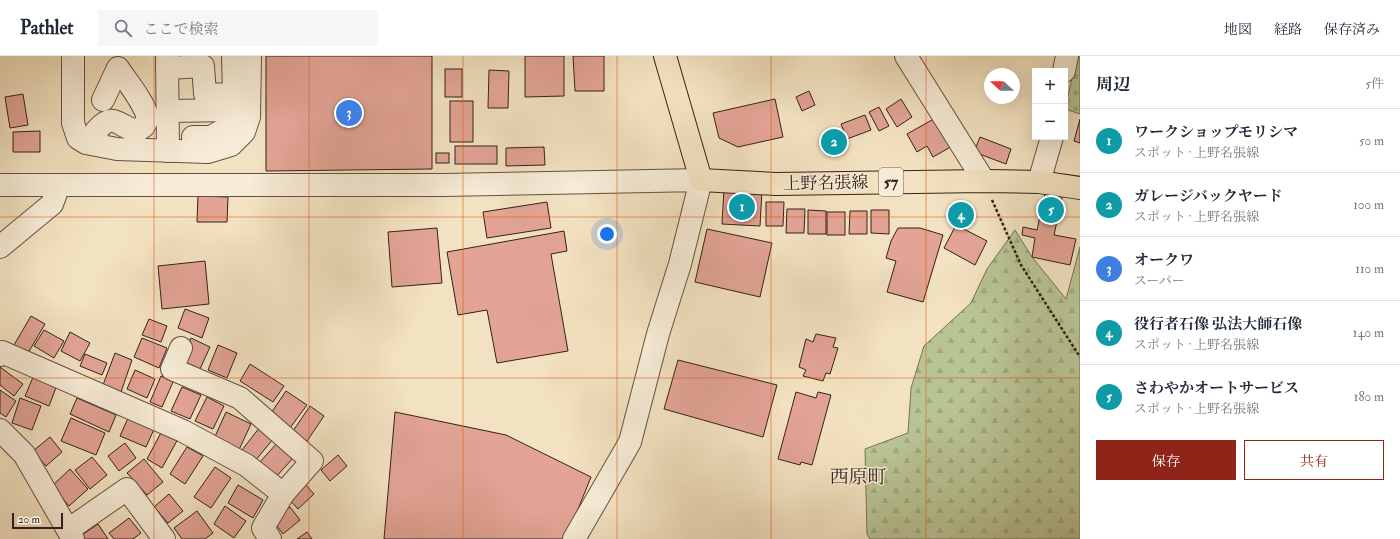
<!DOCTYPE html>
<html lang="ja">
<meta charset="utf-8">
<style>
body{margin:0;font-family:"IM FELL Double Pica","Noto Serif JP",serif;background:#f6f6f7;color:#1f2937}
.controls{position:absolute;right:12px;top:12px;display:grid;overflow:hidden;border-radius:0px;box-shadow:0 4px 16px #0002}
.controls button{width:36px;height:36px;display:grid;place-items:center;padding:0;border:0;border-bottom:1px solid #e0e1e3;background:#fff;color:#1f2937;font:20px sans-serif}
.compass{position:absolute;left:984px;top:12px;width:36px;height:36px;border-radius:50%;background:#fff;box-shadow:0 4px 16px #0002;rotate:291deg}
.scale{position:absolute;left:12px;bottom:10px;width:51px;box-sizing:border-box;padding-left:4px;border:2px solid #342119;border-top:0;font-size:11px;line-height:14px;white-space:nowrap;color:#342119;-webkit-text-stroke:3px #f7ecd7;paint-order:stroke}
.you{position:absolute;left:607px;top:178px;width:14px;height:14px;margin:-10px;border:3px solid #fff;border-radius:50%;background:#1a73e8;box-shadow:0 0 0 6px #1a73e833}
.badge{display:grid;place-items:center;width:26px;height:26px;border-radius:50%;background:#8f2418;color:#fff;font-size:13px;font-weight:700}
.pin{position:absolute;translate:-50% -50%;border:2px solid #fff;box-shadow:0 1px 4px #0006}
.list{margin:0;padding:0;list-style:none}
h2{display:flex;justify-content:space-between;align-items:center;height:52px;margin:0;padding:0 16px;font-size:17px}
h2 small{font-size:13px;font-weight:400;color:#747a83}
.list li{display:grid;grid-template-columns:26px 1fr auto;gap:12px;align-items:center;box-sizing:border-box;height:64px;padding:0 16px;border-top:1px solid #e0e1e3}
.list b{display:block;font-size:15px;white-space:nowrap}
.list p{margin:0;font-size:13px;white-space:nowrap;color:#747a83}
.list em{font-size:13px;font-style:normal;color:#747a83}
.actions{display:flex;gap:8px;padding:12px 16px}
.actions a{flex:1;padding:9px 0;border:1px solid #8f2418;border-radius:0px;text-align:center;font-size:14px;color:#8f2418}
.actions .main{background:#8f2418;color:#fff}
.icon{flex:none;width:22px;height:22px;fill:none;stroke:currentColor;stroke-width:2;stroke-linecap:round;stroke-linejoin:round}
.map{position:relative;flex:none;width:1080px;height:483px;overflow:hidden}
header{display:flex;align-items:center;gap:24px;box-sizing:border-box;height:56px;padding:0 20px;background:#fff;border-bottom:1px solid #e0e1e3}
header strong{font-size:19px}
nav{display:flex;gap:22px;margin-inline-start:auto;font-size:14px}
.search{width:280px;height:36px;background:#f6f6f7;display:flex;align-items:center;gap:10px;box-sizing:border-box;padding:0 14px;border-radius:0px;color:#747a83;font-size:15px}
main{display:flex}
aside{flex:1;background:#fff}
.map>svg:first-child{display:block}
.forest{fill:url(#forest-firs);stroke:#767256}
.cemetery{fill:url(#cemetery-stones);stroke:#767256}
.building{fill:#e3a496;stroke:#342119}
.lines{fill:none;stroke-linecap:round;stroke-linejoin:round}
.minor-casing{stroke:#645143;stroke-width:24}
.major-casing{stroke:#342119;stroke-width:24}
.path{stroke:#342119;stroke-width:2.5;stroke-dasharray:3 2;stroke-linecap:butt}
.minor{stroke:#f7ecd7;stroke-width:22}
.major{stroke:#f3e2c1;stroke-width:22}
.grid{fill:none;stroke:#df560d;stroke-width:1;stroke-opacity:0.55}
.labels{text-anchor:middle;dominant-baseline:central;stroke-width:3;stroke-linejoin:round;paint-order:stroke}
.shield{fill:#f7ecd7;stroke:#6e5e52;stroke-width:1}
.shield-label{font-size:16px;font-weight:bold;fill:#342119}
.street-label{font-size:17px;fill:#342119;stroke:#f7ecd7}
.quarter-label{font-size:19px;fill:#342119;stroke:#f7ecd7}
</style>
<header>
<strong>Pathlet</strong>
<div class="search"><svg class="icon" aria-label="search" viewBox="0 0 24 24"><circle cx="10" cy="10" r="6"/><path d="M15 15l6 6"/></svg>ここで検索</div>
<nav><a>地図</a><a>経路</a><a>保存済み</a></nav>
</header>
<main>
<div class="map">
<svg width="1080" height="483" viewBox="0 0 1080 483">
<defs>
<pattern id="forest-firs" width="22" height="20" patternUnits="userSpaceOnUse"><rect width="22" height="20" fill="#b9c494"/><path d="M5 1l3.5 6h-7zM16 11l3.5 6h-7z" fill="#a0a87f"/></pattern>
<pattern id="cemetery-stones" width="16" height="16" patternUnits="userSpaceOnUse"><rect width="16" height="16" fill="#b9c494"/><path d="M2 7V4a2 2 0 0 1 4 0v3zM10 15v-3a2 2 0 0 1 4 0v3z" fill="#a0a87f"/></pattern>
</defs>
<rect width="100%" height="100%" fill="#f3e2c1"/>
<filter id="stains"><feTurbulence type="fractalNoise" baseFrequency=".005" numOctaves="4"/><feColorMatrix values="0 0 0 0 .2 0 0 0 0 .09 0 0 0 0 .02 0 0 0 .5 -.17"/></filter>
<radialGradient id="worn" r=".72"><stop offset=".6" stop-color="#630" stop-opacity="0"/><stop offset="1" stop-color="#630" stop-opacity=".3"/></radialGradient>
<path class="forest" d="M1015,174L1032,201L1066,243L1080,191V483H870L867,478L865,393L908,377L911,332L924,290L971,247L987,213Z"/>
<path class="cemetery" d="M1077,0H1080V58L1065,53Z"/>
<g class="building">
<path d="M266,0H432V113L266,115Z"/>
<path d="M525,0H564V40L525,41Z"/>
<path d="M573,0H604V35H575Z"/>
<rect x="445" y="13" width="17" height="28"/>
<path d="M489,14L509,15L508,52H488Z"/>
<path d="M809,35L815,49L802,55L796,41Z"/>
<path d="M23,38L28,69L10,72L5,41Z"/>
<path d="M775,43L783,81L738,91L719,82L713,57Z"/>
<path d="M901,43L912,61L897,71L886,53Z"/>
<rect x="450" y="45" width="23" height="41"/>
<path d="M879,51L889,70L879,75L869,56Z"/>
<path d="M865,59L871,74L847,83L841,68Z"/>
<path d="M939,60L954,89L933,101L927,90L917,96L907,78Z"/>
<path d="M1080,63V87L1074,85Z"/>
<path d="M40,75V96H13V76Z"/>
<path d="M839,77L844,89L829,95L824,84Z"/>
<path d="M980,81L1011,93L1006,108L974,96Z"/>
<rect x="455" y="90" width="42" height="18"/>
<path d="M544,91L545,109L506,110V92Z"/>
<rect x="436" y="97" width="13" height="10"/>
<path d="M724,132L762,134L760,170L722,168Z"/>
<path d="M1046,133L1063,137L1054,179L1076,183L1070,209L1032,201L1035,182L1022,179L1023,171L1037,174Z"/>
<path d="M198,140L228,141L227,166H197Z"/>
<path d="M547,146L551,172L487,182L483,156Z"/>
<path d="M766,146H784L783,170H766Z"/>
<path d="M787,153H805L804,177H786Z"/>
<path d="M808,154L826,155V178H808Z"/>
<path d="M871,154H889V178L871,177Z"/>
<path d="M850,155H867V178H849Z"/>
<rect x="827" y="156" width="18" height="23"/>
<path d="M956,169L987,185L975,209L944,192Z"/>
<path d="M437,172L442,227L392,231L388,176Z"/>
<path d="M898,172H920L943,179L923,246L887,236L896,205L886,202L891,185Z"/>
<path d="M707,173L772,187L760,241L695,226Z"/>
<path d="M564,175L567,195L551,198L568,295L497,307L487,254L458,259L447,196Z"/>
<path d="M205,205L209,248L162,253L158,210Z"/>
<path d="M185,253L209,262L202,282L178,272Z"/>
<path d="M31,260L45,268L28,297L14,289Z"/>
<path d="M149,263L167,270L161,286L142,279Z"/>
<path d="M44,274L64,285L54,302L34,290Z"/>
<path d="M70,276L90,287L80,305L61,295Z"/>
<path d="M816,278L836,282L833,291L838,292L830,318L826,317L823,325L803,320L806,314L799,311L806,283L813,286Z"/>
<path d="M142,282L167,292L159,312L134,301Z"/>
<path d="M191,282L210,291L200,313L181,304Z"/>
<path d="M218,289L237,297L227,322L208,314Z"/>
<path d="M115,297L132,304L121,336L103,329Z"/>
<path d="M85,298L107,307L102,319L80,310Z"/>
<path d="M678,304L777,329L763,381L664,353Z"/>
<path d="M250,308L284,330L273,346L240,325Z"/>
<path d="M0,311L23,328L14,340L0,329Z"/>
<path d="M135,314L155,323L147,342L127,333Z"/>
<path d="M34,319L57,329L49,350L25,340Z"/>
<path d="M161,320L173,326L162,351L150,346Z"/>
<path d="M182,331L201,339L190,363L171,355Z"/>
<path d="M0,334L16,345L6,361L0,357Z"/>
<path d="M286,335L307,349L287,376L267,363Z"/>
<path d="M796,336L816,342L818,336L831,339L812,409L801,406L800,409L778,403Z"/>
<path d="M207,341L224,350L213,373L195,365Z"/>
<path d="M20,342L41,350L32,374L12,367Z"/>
<path d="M77,342L116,359L109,376L70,358Z"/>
<path d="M310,350L324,360L305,388L291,378Z"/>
<path d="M226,356L251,368L238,396L213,385Z"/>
<path d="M395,356L506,379L591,421L566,483H384Z"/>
<path d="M129,360L155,371L146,391L120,380Z"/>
<path d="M71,362L105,377L96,399L61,385Z"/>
<path d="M260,371L274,382L255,405L242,394Z"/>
<path d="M163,373L179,381L162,412L147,403Z"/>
<path d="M50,381L62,396L46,410L33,395Z"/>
<path d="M279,385L295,400L274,423L258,408Z"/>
<path d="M125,387L136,402L119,415L108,400Z"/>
<path d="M187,391L203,400L185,428L170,418Z"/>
<path d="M338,399L347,410L330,425L321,414Z"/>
<path d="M92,401L107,419L90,433L75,414Z"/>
<path d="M144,403L163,426L147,439L127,417Z"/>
<path d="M215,411L231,422L211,452L194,441Z"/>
<path d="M70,413L88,433L69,450L52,430Z"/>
<path d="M303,426L314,438L298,453L287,441Z"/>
<path d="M238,429L263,444L253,462L228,447Z"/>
<path d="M169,438L183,455L168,467L154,451Z"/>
<path d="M225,450L246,465L234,482L214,468Z"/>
<path d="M290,451L300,464L283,478L273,465Z"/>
<path d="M197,455L213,477L205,483H182L174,472Z"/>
<path d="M129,462L141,477L133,483H114L109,477Z"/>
<path d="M98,468L108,483H80L79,481Z"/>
<path d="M307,476L312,483H297Z"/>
</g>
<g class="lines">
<defs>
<g id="minor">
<path d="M73,0V67L78,82L86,87L117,93L208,96L231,89L244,76L249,61L250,0"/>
<path d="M167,0L168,95"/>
<path d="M906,0L984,125"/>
<path d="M167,12L203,10L205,38L234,39L233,0"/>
<path d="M1064,15L1067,0"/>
<path d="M169,55L233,54"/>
<path d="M193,81H211L228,71L233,54L234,39"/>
<path d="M98,89L96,75C114,54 118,71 137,75L144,70L148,62C144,46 128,27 118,12L103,44"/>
<path d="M1039,126L1052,81"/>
<path d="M0,129H443L701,124L680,208L658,278L630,386L574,483"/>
<path d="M0,191L52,148L59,129"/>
<path d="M0,299L2,296L183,375L246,409L283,438L312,405L240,342L172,313L181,292"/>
<path d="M0,374L24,398L73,483"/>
<path d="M68,474L127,433L164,483"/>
<path d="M270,483L263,472L283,438"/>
</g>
<path id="major" d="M665,0L701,124L776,128L984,125L1039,126L1080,132"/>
</defs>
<use href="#minor" class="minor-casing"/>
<use href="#major" class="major-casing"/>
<path class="path" d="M992,144L1021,209L1080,301"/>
<use href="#minor" class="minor"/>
<use href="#major" class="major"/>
</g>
<path class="grid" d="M154,0V483M309,0V483M463,0V483M617,0V483M771,0V483M926,0V483M0,161H1080M0,322H1080"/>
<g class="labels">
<rect class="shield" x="879" y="112" width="24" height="28" rx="3"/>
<g class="shield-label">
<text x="891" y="126">57</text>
</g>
<g class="street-label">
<text transform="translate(826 127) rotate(-1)">上野名張線</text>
</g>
<g class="quarter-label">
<text x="858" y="421">西原町</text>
</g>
</g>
<rect width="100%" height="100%" filter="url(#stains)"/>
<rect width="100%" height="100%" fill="url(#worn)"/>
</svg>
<div class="controls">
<button>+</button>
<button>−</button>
</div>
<svg class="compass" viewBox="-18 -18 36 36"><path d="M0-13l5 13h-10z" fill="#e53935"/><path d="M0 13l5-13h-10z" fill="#747a83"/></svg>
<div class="scale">20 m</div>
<div class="you"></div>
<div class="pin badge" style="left:742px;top:151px;background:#0f9aa8">1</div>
<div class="pin badge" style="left:834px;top:86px;background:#0f9aa8">2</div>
<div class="pin badge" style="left:349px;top:57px;background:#3f7fe0">3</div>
<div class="pin badge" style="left:961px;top:159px;background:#0f9aa8">4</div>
<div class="pin badge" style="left:1051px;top:154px;background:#0f9aa8">5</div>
</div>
<aside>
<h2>周辺<small>5件</small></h2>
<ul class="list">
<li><span class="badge" style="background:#0f9aa8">1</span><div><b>ワークショップモリシマ</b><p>スポット · 上野名張線</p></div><em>50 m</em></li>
<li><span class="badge" style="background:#0f9aa8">2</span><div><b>ガレージバックヤード</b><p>スポット · 上野名張線</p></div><em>100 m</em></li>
<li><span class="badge" style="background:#3f7fe0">3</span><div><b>オークワ</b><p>スーパー</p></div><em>110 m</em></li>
<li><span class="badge" style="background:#0f9aa8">4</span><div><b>役行者石像 弘法大師石像</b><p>スポット · 上野名張線</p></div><em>140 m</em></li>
<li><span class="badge" style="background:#0f9aa8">5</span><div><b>さわやかオートサービス</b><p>スポット · 上野名張線</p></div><em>180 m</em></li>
</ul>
<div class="actions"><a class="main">保存</a><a>共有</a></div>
</aside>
</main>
